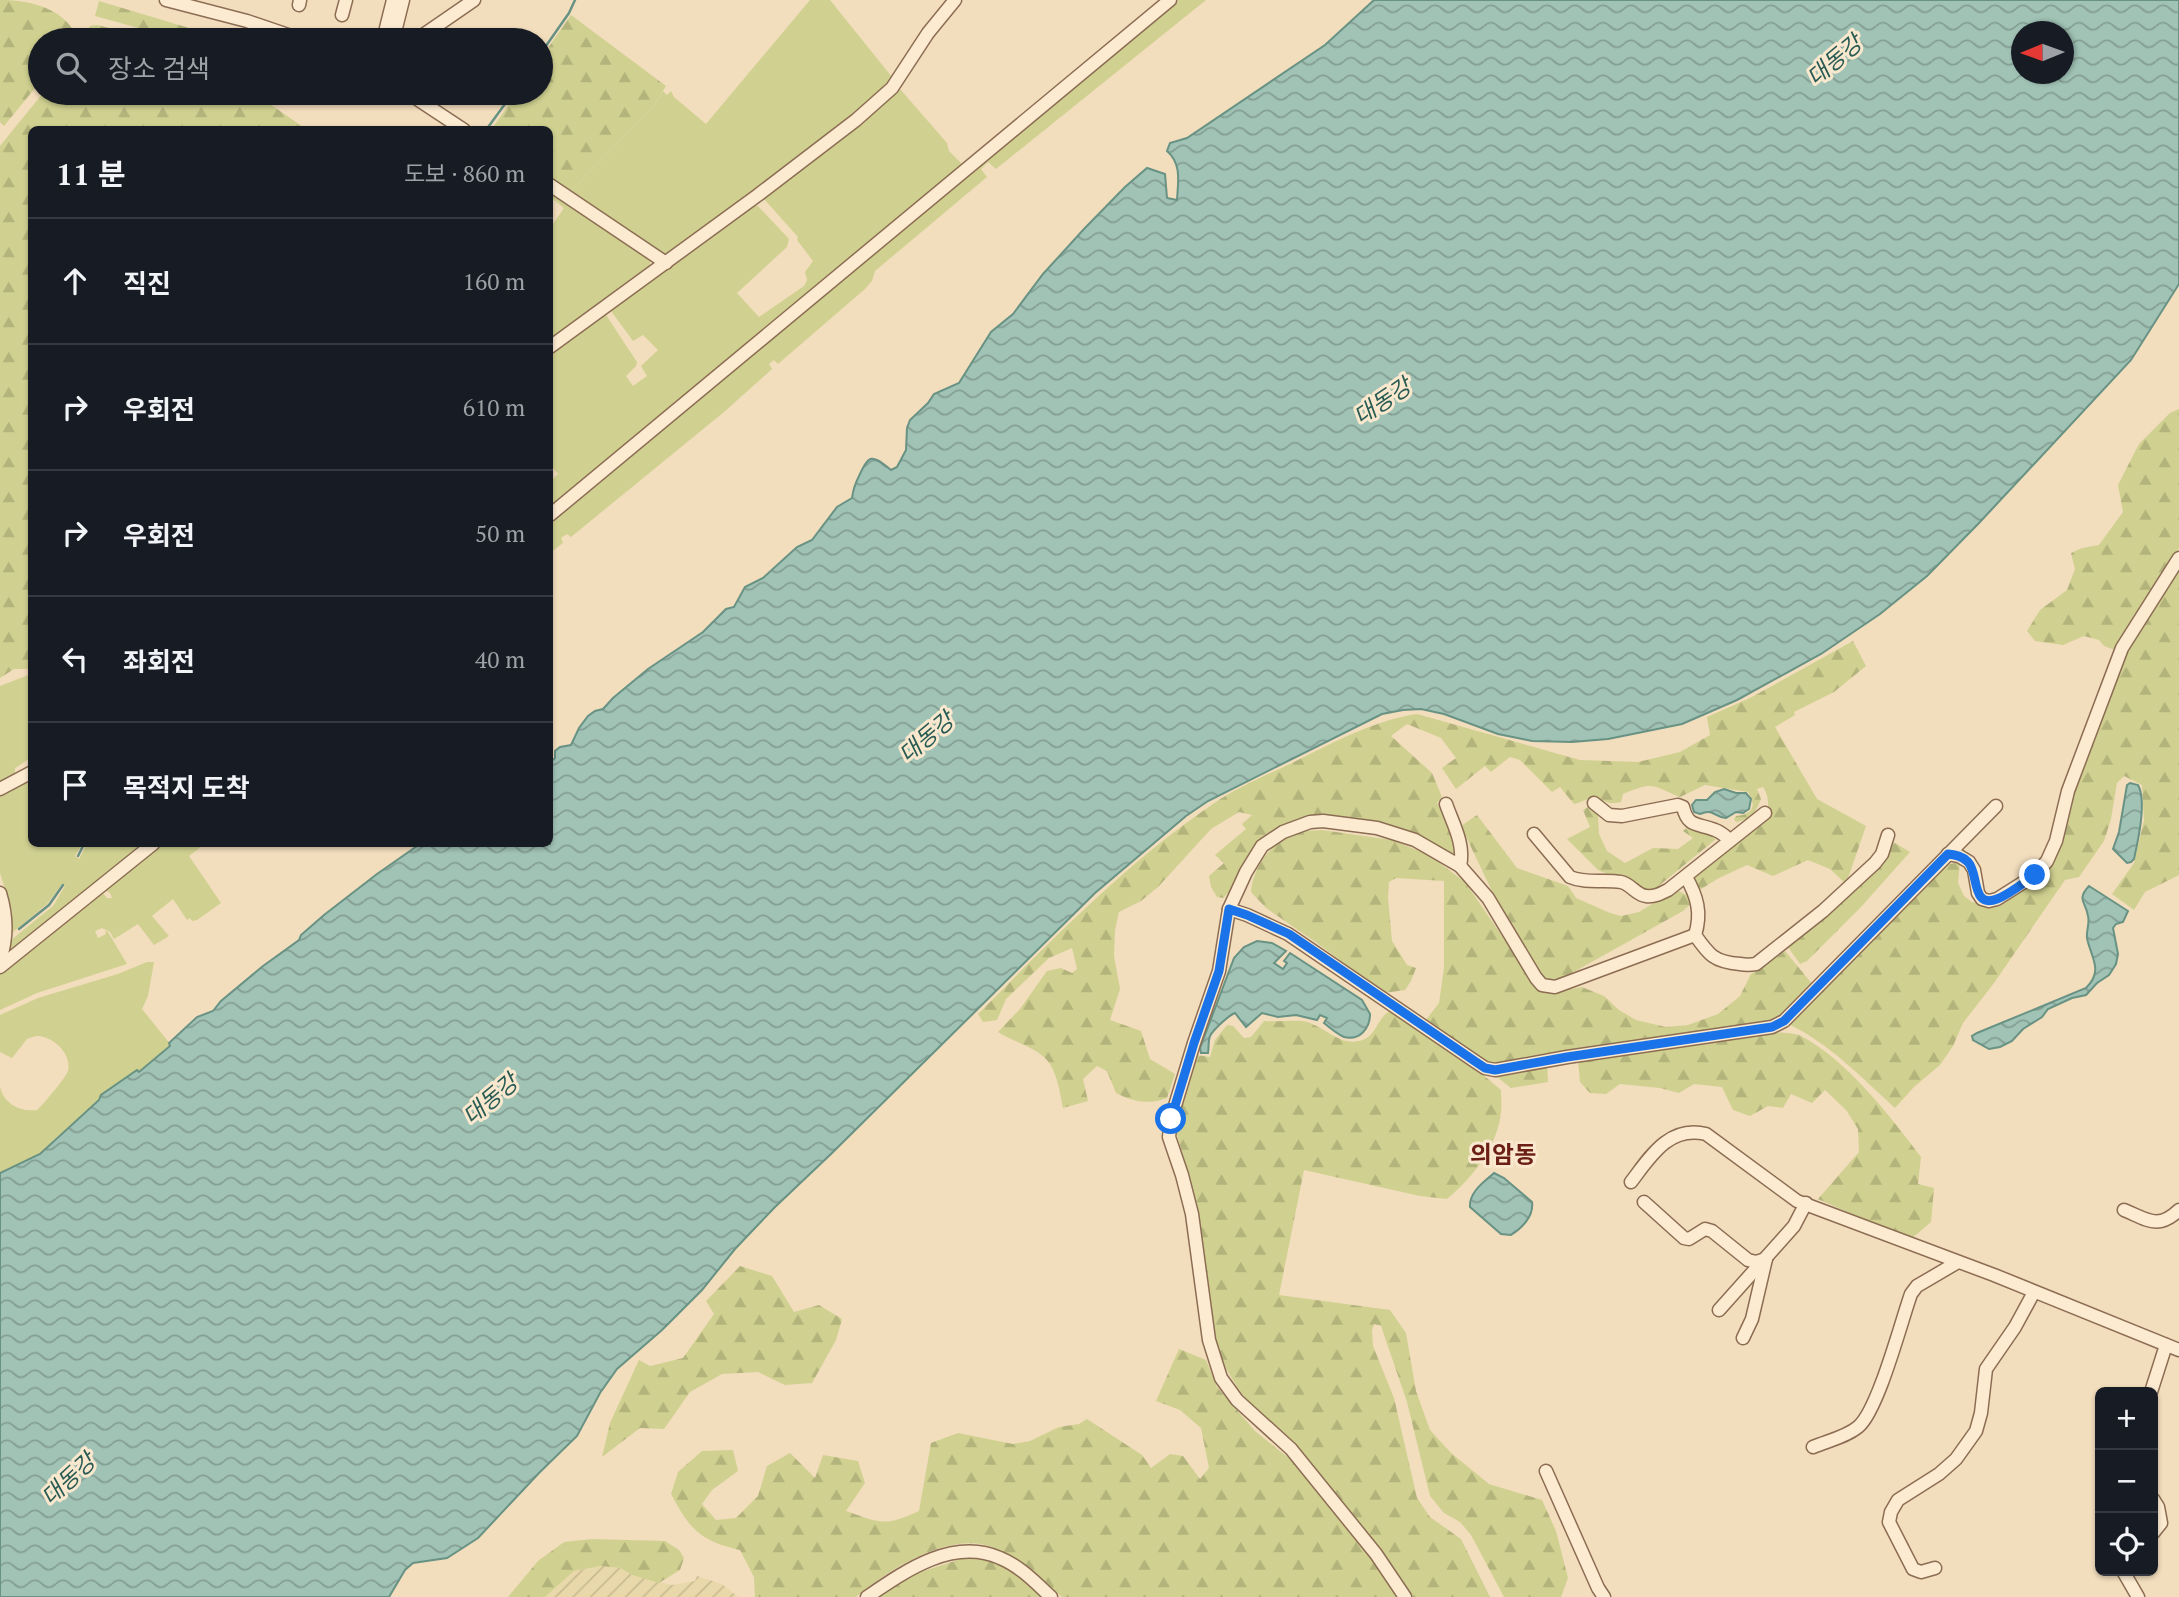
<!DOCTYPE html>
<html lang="ko">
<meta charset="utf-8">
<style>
body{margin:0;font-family:"PT Serif","Noto Sans KR",serif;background:#20242c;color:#f1f3f6}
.controls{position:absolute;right:21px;bottom:21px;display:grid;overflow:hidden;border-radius:10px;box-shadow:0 2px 5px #0004}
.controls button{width:63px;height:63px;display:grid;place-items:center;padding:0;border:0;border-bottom:2px solid #363941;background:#171b24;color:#f1f3f6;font:35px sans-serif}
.compass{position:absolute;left:2011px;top:21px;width:63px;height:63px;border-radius:50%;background:#171b24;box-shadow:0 2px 5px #0004;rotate:269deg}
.stop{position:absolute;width:21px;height:21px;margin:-16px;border:5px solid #1a73e8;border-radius:50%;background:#fff}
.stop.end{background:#1a73e8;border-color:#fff;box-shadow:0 2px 7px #0008}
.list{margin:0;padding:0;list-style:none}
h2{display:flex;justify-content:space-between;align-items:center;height:91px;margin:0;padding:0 28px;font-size:30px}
h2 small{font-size:23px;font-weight:400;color:#9ea1a6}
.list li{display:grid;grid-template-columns:46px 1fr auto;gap:21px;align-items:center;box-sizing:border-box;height:126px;padding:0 28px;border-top:2px solid #363941}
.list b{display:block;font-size:26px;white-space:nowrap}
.list em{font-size:23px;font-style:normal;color:#9ea1a6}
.icon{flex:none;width:38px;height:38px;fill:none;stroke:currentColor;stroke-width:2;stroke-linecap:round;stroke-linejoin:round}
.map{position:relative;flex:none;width:2179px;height:1597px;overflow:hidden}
.search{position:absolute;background:#171b24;box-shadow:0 2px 5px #0004;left:28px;top:28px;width:525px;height:77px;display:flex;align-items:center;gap:18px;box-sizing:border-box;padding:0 24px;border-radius:38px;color:#9ea1a6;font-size:26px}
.panel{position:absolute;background:#171b24;box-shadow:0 2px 5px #0004;left:28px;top:126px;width:525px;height:721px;border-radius:10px}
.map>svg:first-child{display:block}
.farmland{fill:url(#farmland-furrows)}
.green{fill:#d0d190}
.forest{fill:url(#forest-firs)}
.water{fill:url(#water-waves);stroke:#689283;stroke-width:2;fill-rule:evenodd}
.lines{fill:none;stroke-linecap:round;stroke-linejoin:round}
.stream{stroke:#689283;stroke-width:2.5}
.minor-casing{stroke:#8c6d54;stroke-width:15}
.minor{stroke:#fcebd1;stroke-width:12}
.route{stroke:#1a73e8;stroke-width:9}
.labels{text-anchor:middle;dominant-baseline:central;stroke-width:6;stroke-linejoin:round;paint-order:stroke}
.water-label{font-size:23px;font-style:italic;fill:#285b53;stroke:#f9e8ce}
.quarter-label{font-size:24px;font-weight:bold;fill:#6b1f15;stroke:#f9e8ce}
</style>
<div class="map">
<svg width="2179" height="1597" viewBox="0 0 2179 1597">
<defs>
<pattern id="farmland-furrows" width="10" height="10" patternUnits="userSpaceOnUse" patternTransform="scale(1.75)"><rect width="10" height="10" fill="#e9d9aa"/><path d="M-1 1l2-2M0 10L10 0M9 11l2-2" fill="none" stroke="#c9ba92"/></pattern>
<pattern id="forest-firs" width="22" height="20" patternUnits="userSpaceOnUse" patternTransform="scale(1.75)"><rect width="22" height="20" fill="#d0d190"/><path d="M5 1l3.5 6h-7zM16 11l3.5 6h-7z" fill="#b3b37c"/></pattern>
<pattern id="water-waves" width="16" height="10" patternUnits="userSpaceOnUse" patternTransform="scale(1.75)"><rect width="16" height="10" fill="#a1c3b6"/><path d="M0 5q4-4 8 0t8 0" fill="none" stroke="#849e93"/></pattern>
</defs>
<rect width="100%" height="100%" fill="#f2ddbd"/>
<path class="farmland" d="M601,1566L620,1568L632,1575L672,1585L695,1581L697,1576L722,1584L738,1597H545L574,1571Z"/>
<g class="green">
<path d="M810,0H830L892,77L878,92L757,193L669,254L663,253L570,192L653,107L663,91L667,95L671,91L674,97L706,124Z"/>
<path d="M1179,0H1206L996,169L988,162L981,169L987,177L875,271L872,281L865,289L778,364L774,360L769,364L772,369L724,412L571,537L567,534L561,538L563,543L550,553V524Z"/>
<path d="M900,89L947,143L949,151L962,164L550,507V482L558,474L550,464V355L606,315L637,362L636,366L626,376L633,386L647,376L641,366L658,350L643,335L633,341L611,311L753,206H758L789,239L787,247L737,293L759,317L804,286L807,280L805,272L813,261L797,240L798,237L764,199Z"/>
<path d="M550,188L650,258V271L550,345V228L564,208L550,197Z"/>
<path d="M31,674V762L29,759L15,768V774L0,786V686Z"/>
<path d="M31,778L32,844H82L75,856L79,859L87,844H143L99,882L0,963V949L53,906L65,886L62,884L47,904L12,933V911L0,873V795Z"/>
<path d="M162,844H205L189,856L221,903L197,920L192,921L190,918L187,920L173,899L152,916L169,936L154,945L138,924L114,939L110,932L102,928L95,931L98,938L106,934L105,931L108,932L127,964L37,993L0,1010V971L101,891L107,898H112L110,893L103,889Z"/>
<path d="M147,962H154L148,996L142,1009L171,1045L139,1072L93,1105L69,1130L58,1136L40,1154L0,1173V1087C4,1104 20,1112 37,1110C42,1106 67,1076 68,1071C72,1054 54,1037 38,1036C34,1036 30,1038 27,1039L12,1058L0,1052V1015L38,998L118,974Z"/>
</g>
<g class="forest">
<path d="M0,0C26,0 56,6 72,28L70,40H40V82L4,126L0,122Z"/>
<path d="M99,1L189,28L206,40H182L95,16Z"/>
<path d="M571,15L666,86L653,107L570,192L550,178V130H491L517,93H541V58Z"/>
<path d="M97,25L157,40H81L90,26Z"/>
<path d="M43,93H254L306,129L32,130L31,669H14L0,678V146Z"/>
<path d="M2179,409V548L2115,650L2104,646L2099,640L2084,636L2063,645L2035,641L2027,631L2040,610L2067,590L2075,569L2071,553L2082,548L2099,545L2123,512L2118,485L2139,444L2170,413Z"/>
<path d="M2179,567V875L2145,892L2134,910L2112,894L2134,863L2144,820L2142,785L2124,776L2117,783L2111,819L2104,841L2079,877L2065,880L1994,983L1963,1023L1953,1046L1940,1065L1914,1087L1895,1108C1862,1078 1829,1043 1788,1024L1945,865L1960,862L1958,883L1964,896L1972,902L1987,904L2041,874L2126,648Z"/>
<path d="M1853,641L1866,666L1834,692L1794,712L1795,715L1775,727L1817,799L1866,826L1846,884L1830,869L1808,860L1773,876L1747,865L1719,878L1701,889L1695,887L1694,874L1767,816C1769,806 1769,796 1763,787L1757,789L1761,799C1755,813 1752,819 1736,822L1734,819L1736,816C1753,814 1757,806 1748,792L1705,785L1680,797C1651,785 1654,781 1623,794L1621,802C1605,806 1604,798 1592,798C1586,799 1580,803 1574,804L1560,787L1552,792L1520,760L1510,757L1491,772L1485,766L1456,789L1442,768L1456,758L1441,738L1407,724L1391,736L1432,773L1442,797L1437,803L1450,825L1456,853L1449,854L1404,831L1364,819L1325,817L1260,842L1242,866L1232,889L1223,898L1217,897L1211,887L1209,876L1224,863L1215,855L1246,829L1242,824L1252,815L1239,812L1211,829L1158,887L1141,901L1119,912L1115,930L1114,956L1120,989L1110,1020L1141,1031L1150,1059L1175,1074L1167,1098C1148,1105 1134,1102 1116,1093L1107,1071L1097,1066L1083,1079L1088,1101L1063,1108C1060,1094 1058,1077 1050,1064C1040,1048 1013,1042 998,1032L1020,1009L1047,971L1061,968L1072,973L1077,969L1072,948L1049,958L1006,999L997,1020L983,1022L978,1014C1051,941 1127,862 1213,804C1239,786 1270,774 1298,760C1336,741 1376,720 1417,714L1580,760L1638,762L1680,752L1710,735L1707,717L1750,698Z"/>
<path d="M1591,805L1598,815L1599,834L1607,851L1625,863L1653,848L1678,849L1693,838L1683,831L1689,826L1715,834L1716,839L1655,889L1644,890L1598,870L1567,839L1590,827L1583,810Z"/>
<path d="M1477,815L1517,868L1568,886L1576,898L1610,913L1621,916L1639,912L1667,895L1679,891L1690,897L1692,903L1683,911L1554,983L1545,981L1539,975L1500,908L1461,826Z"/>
<path d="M1322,830L1392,840L1429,855L1465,882L1537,987L1549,993L1582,987L1604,996L1619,1010L1636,1020L1666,1027L1688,1025L1718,1014L1740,996L1751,974L1785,951L1813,985L1772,1024L1601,1046L1487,1065L1426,1020L1439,1003L1444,968V881L1396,878L1389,882L1388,898L1392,941L1407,965L1416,968L1411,981L1405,990L1384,993L1317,943L1266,908L1251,892C1252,870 1269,846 1289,835C1298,830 1312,831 1322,830Z"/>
<path d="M1893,842L1910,852L1861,907L1807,961L1800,964L1788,947C1825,914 1865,884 1893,842Z"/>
<path d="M1390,1011L1468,1062L1501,1090C1501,1098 1502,1105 1501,1112C1498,1145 1472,1179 1447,1199L1420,1196L1304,1170L1279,1295L1390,1310L1406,1333L1416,1391L1430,1430L1451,1453L1489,1484L1542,1500L1556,1531L1568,1578L1561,1597H1504L1471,1535L1460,1522L1444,1513L1430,1496L1407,1402L1381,1326L1374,1324L1372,1331L1373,1346L1394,1398L1417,1498L1430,1517L1461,1539L1490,1597H1410L1239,1390L1222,1362L1212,1328L1197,1205L1176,1131L1184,1093L1196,1055L1210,1057L1215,1040L1227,1025L1233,1026L1244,1038L1251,1037L1264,1021C1277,1022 1291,1020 1303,1021C1325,1025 1341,1050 1365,1039C1377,1033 1378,1017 1390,1011Z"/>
<path d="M1768,1032C1778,1033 1792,1032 1801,1036C1847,1060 1890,1116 1921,1157L1918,1184L1934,1188L1931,1222L1910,1240L1818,1199L1859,1152L1858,1129L1846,1110L1825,1090L1812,1103L1791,1094L1783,1108L1768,1106L1750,1116L1733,1110L1722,1087L1694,1084L1679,1093L1660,1088L1620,1084L1606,1094L1590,1093L1580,1082L1578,1061Z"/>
<path d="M1547,1063L1548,1082L1511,1088L1497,1077L1498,1073Z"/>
<path d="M740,1266L772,1276L794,1312L819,1305L842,1319L836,1340L812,1383L785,1385L758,1372L722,1374L690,1392L664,1429L640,1428L602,1457L610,1423L639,1360L650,1366L683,1358L714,1314L706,1301Z"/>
<path d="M1179,1349L1206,1360L1217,1387L1255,1431L1291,1460L1372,1559L1397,1597H1062C1041,1580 1021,1561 997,1549C953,1528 889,1569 856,1597H755L754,1577L740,1550C701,1541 690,1530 671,1494L678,1472L702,1451L733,1450L738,1471L712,1490L702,1504L716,1520L736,1518L758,1496L767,1466L790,1453L815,1478L823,1455L858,1461L865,1483L846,1511C880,1523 885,1527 919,1511L931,1443L958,1433L1013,1444L1030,1441L1059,1427L1079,1424L1087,1419L1142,1455L1151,1468L1170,1454L1183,1456L1200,1479L1209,1468L1201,1428L1180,1410L1156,1401Z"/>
<path d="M592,1539L665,1541L679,1550L684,1558L680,1570L659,1583L632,1575L620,1568L601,1566L574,1571L545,1597H508L538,1561L564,1542Z"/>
<path d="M964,1558L988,1560L1013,1572L1044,1597H877L911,1575Z"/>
</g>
<g class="water">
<path d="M1374,0H2179V284L2131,360L1979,523L1927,576L1880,614L1821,654L1737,700L1682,724L1608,739L1572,742L1532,741L1498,734L1444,714L1421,709L1403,710L1382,714L1208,801L1186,816L1095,893L832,1153L774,1208L735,1249L702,1290L662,1330L617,1369L600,1393L577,1436L539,1473L478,1538L447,1558L413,1563L405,1570L389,1597H0V1173L40,1154L99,1100L101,1095L137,1070L139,1072L170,1046L169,1043L197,1017L213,1011L221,1001L263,966L299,940L301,935L324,915L377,874L420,844H550V762L555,758V751L560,747L571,745L579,728L588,716L595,711L603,709L613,698L648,669L703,632L726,609L734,607L745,587L763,578L797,547L812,540L837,507L852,498C853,490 855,484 859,476C869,454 872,454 891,470L897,467L906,450L907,428L910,420L928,403L934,394L959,383L991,332L1013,314L1043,274L1084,229L1125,187L1147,168L1165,174L1167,198L1177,200C1178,182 1182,164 1167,151L1170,143L1187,138L1325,45ZM2022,32H2064V74H2022Z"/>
<path d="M2130,783L2138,785C2147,801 2138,841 2134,859L2131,862L2127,863L2113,849L2119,832L2127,785Z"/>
<path d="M1724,789L1736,793H1746L1751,799L1749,809L1743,813L1736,812L1726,818C1713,817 1714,808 1700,814L1694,812L1692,805L1696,800H1707L1715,792Z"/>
<path d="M2089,886L2128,911L2123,922L2116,924L2113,928L2118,954L2116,964L2109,975L2097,983L2086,995L2072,998L2048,1009L2042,1017L2023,1029L2012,1041L2000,1047L1989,1049L1973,1040L1972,1036L1977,1033L2086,988C2104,970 2091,958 2087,938C2086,931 2090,923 2088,916C2086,902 2076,900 2089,886Z"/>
<path d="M1257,941L1272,943L1286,951L1274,963L1283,969L1287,963L1284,961L1290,953L1362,1000L1370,1014C1370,1028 1360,1041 1344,1037C1337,1034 1330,1028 1324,1023L1327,1018L1320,1015L1317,1020L1296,1015L1278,1017L1262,1013L1246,1027L1235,1013C1229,1015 1213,1030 1210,1036C1208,1041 1209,1048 1208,1053H1201L1200,1048L1234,958L1244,947Z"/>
<path d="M1494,1173L1504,1178L1532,1202C1534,1216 1522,1228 1511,1235L1501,1234L1470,1207C1469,1192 1484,1182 1494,1173Z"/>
</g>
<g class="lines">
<g class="stream">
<path d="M541,53L569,13L575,0"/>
<path d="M486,130L513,93"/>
<path d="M78,856L84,844"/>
<path d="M19,929L49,905L63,885"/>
</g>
<defs>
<g id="minor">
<path d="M166,0L247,21L303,40"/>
<path d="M299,5L300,0"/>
<path d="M342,15L346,0"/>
<path d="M386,28L393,0"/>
<path d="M393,40L403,0"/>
<path d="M416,40L474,0"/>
<path d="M408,93L464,130"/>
<path d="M550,185L666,263"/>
<path d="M550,347L758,195L856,120L892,88L928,33L955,0"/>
<path d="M550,515L1170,0"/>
<path d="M0,789L32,772"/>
<path d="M1594,803L1609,815L1622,816L1678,805L1683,807C1688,828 1698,823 1715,830C1721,832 1725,836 1730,840"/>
<path d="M1446,804C1453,824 1465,844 1460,866"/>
<path d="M1534,834L1570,877C1586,884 1605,879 1621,882C1631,884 1636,895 1646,896C1654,897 1660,894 1668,890L1765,813"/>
<path d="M1948,854L1959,856L1969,862L1974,870L1978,893L1982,899L1989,901L1997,899L2035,875L2047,861L2056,841L2068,791L2122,648L2179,558"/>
<path d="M1686,877C1697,896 1702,913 1695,935"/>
<path d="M0,893C7,916 8,937 0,960"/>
<path d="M1229,909L1247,915L1288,934L1476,1062L1485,1068L1495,1070L1567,1057L1772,1027L1784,1021L1996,806"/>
<path d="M0,967L153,844"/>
<path d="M1631,1182C1650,1157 1669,1125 1706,1134L1797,1201L1994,1275L2179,1350"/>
<path d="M1644,1202L1684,1238L1689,1239L1705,1229L1712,1231L1748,1260L1756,1262L1766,1259"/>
<path d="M2124,1210C2148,1220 2158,1230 2179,1210"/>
<path d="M1719,1310L1794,1226L1806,1203"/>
<path d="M1743,1338L1752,1319L1766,1259"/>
<path d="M2151,1392L2166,1345"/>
<path d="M1813,1447C1827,1441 1846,1437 1858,1427C1878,1411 1901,1322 1911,1294L1917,1286L1958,1262"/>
<path d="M1546,1471L1598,1588L1604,1597"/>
<path d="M2153,1499L2158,1507L2161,1523L2153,1533"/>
<path d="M1935,1568L1921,1572L1913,1569L1889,1522L1891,1512L1898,1500L1939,1474L1956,1459L1976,1431L1981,1413L1986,1369L2015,1327L2034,1292"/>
<path d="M2123,1571L2138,1597"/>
<path d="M867,1597C905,1571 953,1537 1000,1558C1020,1566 1036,1583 1051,1597"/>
<path d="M1405,1597L1376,1554L1291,1449L1237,1400L1221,1378L1209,1340L1192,1214L1182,1175L1169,1137L1171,1119L1194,1043L1219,971L1229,909L1246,872L1262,846L1283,832L1310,822L1323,821L1377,828L1415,840L1460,866L1488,898L1536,978L1542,985L1555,987L1695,935C1709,955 1714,962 1740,964C1746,965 1750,965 1756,964L1823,911L1875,863L1882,854L1888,835"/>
</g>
</defs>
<use href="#minor" class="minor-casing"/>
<use href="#minor" class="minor"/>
</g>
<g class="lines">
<path class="route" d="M1171,1119L1194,1043L1219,971L1229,909L1247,915L1289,934L1476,1062L1485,1068L1495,1070L1567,1057L1772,1027L1784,1021L1948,854C1956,855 1962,856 1968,862C1979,873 1971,909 1997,899C2010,894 2023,883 2035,875"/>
</g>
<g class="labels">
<g class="water-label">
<text transform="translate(1834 60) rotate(-40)">대동강</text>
<text transform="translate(1382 401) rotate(-34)">대동강</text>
<text transform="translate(926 737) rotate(-40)">대동강</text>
<text transform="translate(490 1099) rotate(-40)">대동강</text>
<text transform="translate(68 1479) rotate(-43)">대동강</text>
</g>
<g class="quarter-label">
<text x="1503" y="1154">의암동</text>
</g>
</g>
</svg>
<div class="controls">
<button>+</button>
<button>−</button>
<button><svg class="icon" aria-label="locate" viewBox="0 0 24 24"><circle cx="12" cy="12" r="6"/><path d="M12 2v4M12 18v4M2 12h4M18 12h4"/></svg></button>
</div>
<svg class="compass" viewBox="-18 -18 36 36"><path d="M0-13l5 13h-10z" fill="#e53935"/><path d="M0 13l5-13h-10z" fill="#9ea1a6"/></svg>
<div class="stop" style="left:1171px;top:1119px"></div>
<div class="stop end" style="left:2035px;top:875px"></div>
<div class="search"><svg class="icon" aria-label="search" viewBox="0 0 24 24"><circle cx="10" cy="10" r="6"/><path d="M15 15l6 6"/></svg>장소 검색</div>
<section class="panel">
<h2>11 분<small>도보 · 860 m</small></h2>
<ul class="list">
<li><svg class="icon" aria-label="ahead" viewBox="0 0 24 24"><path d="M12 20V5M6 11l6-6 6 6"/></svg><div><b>직진</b></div><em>160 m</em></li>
<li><svg class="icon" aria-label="right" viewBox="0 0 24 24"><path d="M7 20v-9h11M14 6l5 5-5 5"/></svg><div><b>우회전</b></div><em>610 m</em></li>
<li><svg class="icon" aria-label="right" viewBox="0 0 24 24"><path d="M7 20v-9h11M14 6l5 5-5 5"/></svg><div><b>우회전</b></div><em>50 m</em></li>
<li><svg class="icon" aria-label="left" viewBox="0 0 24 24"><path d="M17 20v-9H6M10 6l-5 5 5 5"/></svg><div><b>좌회전</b></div><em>40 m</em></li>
<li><svg class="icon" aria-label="arrive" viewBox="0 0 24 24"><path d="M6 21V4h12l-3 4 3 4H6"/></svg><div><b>목적지 도착</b></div></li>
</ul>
</section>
</div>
